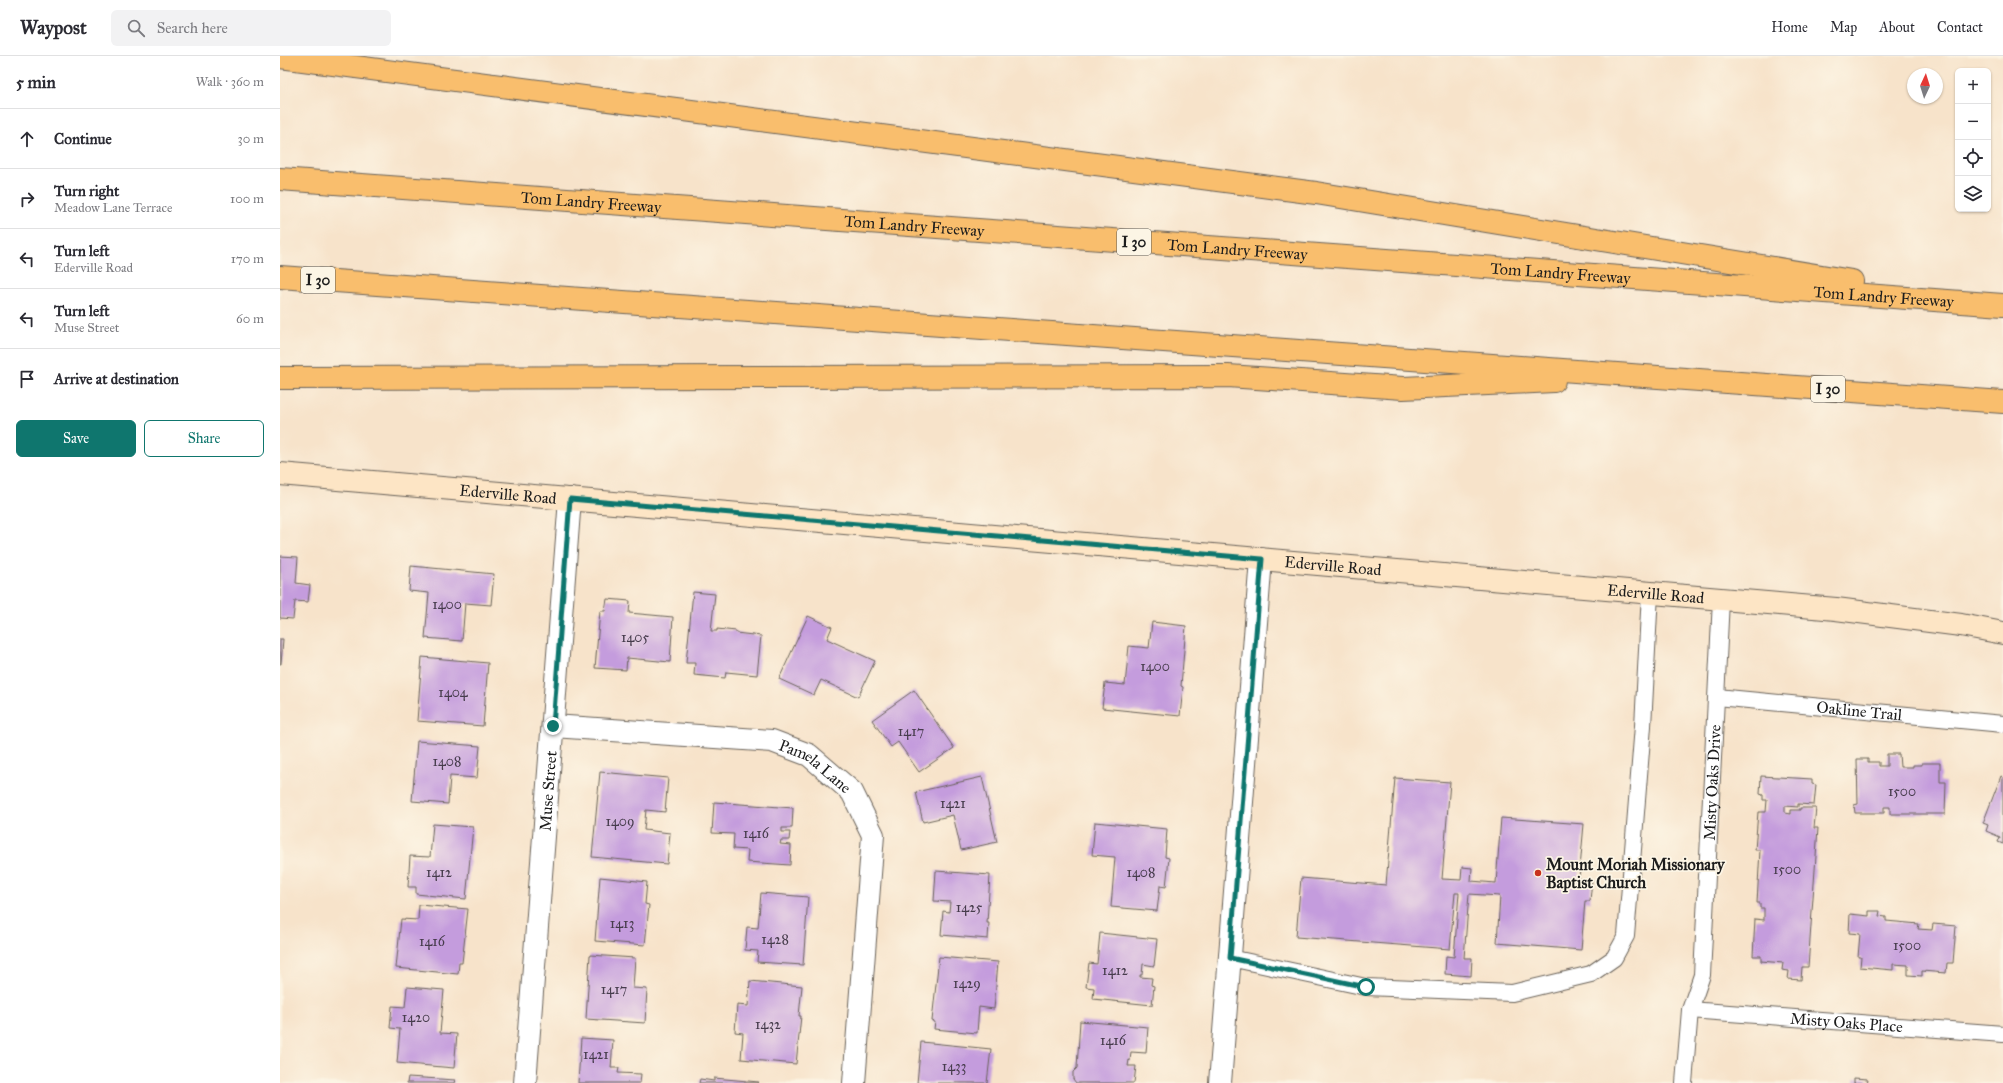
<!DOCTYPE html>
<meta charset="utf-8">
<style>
body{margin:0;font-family:"IM FELL Great Primer",serif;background:#f2f2f3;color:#2b2b33}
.controls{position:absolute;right:12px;top:12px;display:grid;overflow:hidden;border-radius:6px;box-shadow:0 1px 3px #0004}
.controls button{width:36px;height:36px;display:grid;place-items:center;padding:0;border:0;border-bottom:1px solid #e1e1e2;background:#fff;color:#2b2b33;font:20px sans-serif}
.compass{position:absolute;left:1627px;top:12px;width:36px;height:36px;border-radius:50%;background:#fff;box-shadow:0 1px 3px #0004;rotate:4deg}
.stop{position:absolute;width:12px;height:12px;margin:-9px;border:3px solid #0f766e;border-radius:50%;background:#fff}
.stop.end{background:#0f766e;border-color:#fff;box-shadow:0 1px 4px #0008}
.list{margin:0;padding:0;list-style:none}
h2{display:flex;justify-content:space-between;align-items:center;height:52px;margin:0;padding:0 16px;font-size:17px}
h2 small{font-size:13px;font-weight:400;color:#7c7c81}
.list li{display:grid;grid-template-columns:26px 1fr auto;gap:12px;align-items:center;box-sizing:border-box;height:60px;padding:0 16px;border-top:1px solid #e1e1e2}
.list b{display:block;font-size:15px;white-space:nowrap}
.list p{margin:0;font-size:13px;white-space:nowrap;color:#7c7c81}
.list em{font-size:13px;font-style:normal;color:#7c7c81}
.actions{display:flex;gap:8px;padding:12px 16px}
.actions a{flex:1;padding:9px 0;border:1px solid #0f766e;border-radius:6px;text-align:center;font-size:14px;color:#0f766e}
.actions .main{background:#0f766e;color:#fff}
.icon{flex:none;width:22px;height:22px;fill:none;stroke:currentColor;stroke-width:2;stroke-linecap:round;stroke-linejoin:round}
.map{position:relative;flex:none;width:1723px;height:1027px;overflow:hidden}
header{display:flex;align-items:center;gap:24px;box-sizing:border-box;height:56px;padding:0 20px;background:#fff;border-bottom:1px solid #e1e1e2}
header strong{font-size:19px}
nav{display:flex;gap:22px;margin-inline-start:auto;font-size:14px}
.search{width:280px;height:36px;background:#f2f2f3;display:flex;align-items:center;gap:10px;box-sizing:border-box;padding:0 14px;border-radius:6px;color:#7c7c81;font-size:15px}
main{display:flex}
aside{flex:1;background:#fff}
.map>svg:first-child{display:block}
.building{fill:#c49cdd}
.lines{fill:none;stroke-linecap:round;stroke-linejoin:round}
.lane-casing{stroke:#696259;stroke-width:18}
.street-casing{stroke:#696259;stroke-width:24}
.secondary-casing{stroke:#696259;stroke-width:24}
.highway-casing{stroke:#696259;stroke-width:24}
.lane{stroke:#fff;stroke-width:16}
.street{stroke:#fff;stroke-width:22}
.secondary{stroke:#fde5c5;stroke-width:22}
.highway{stroke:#f9be6d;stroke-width:22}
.route{stroke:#0f766e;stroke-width:5}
.poi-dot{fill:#c8321e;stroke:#fcf5e5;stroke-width:1.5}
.labels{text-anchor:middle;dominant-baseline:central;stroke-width:3.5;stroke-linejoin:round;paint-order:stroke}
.number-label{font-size:14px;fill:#463c4c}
.shield{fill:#fcf5e5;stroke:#5f5d58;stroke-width:1}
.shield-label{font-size:15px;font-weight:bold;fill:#1c1c1c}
.street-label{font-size:16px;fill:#1c1c1c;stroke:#fcf5e5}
.poi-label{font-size:16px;font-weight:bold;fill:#1c1c1c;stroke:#fcf5e5;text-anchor:start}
</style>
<header>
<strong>Waypost</strong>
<div class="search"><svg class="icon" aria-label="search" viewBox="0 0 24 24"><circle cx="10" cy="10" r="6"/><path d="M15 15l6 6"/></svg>Search here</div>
<nav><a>Home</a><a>Map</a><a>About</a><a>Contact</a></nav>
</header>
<main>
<aside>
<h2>5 min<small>Walk · 360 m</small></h2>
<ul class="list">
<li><svg class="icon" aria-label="ahead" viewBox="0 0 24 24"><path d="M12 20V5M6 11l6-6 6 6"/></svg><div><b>Continue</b></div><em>30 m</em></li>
<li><svg class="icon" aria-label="right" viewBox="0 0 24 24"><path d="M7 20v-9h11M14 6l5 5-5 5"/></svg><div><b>Turn right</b><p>Meadow Lane Terrace</p></div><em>100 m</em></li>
<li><svg class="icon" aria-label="left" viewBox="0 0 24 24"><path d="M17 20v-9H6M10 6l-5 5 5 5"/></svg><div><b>Turn left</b><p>Ederville Road</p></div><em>170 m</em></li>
<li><svg class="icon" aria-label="left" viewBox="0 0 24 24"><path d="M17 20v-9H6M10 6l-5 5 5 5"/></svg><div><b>Turn left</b><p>Muse Street</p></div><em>60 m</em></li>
<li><svg class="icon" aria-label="arrive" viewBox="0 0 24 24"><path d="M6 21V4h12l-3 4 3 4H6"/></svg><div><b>Arrive at destination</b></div></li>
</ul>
<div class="actions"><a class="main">Save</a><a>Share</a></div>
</aside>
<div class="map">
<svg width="1723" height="1027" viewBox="0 0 1723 1027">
<rect width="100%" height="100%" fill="#fcf5e5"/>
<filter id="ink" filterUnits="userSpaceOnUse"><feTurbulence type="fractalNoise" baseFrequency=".025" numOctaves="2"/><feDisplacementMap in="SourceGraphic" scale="8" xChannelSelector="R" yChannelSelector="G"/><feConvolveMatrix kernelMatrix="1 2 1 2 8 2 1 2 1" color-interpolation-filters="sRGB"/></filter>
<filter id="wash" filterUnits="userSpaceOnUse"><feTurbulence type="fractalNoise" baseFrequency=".012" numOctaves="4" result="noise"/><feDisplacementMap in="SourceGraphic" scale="16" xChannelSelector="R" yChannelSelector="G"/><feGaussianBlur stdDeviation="0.9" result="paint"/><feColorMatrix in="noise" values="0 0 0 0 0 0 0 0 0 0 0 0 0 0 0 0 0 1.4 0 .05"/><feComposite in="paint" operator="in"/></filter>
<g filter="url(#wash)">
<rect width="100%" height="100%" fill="#f7e3ca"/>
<g id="blocks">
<g class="building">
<path d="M0,500L18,501L16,527L30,529L28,546L15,545L13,563L0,562Z"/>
<path d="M131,510L214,518L211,549L185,547L182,585L145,582L149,537L129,535Z"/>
<path d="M413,536L435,538L431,575H437V573L456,575V577L481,580L477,619L446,616L445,622L414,619L415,607H406Z"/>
<path d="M327,543L350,545L349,557L393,561L390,606L347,602L346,614L315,612L320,555H325Z"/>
<path d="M528,560L552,571L547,583L595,605L578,641L541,624L534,639L499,623Z"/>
<path d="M872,566L906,570L901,630L903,631L900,660L822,652L825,627L845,629L849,590L869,592Z"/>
<path d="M0,583H3L1,608H0Z"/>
<path d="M142,601L208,607L203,670L137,665Z"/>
<path d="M634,634L674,692L639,716L618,686L611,691L592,664Z"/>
<path d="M137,685L200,690L197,722L170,720L168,748L132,745Z"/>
<path d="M1607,698H1619L1620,711H1633V709H1642V707H1660V726H1666L1665,758H1610V751H1604V757H1575L1574,749L1578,748L1577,703H1588V706H1599V710H1607Z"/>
<path d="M320,716L388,722L385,756L366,754L364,774L390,777L387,808L312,801Z"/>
<path d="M1481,720L1532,723V728L1536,729L1534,749L1518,748V751L1505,750V757L1511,758V754H1520V752H1536L1534,772H1538L1528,911H1522L1521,924L1508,923L1509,915L1502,914L1503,907L1481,905V900H1473L1475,863L1484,864V852H1480V847H1477L1480,794H1475L1478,756H1486L1487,744H1483V739L1480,738Z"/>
<path d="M1721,720L1723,721V788L1718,786L1720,781L1706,775L1708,769L1703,767Z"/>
<path d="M702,721L717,786L681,794L673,759L643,766L636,736Z"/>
<path d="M1115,722L1170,726L1162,823L1181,824L1182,811L1192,812L1191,825L1216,827L1221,762L1304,768L1299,823L1312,824L1310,845H1305L1301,894L1217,887L1220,840L1189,838L1184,902H1192L1191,920L1165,918L1166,900L1174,901L1179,837H1175L1170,893L1016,881L1021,822L1106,829Z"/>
<path d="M434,746L513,752L512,772H502V776H510L509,784H501L500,788L511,789L510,809L467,806L468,794L453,793L454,778L432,777Z"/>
<path d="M815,766L887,773L885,801L889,802L886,831L880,830L877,855L831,851L835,801L812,799Z"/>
<path d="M153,768L193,771L186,843L136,838V831H128L130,800L150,801Z"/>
<path d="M656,815L710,819L707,867H709L708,883L661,879L663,855L669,856L670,846L654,845Z"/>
<path d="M320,821L367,826L365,848L369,849L365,889L315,885Z"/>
<path d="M481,837L528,841L523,909L477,906L478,895L465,894L467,871L478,872Z"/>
<path d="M139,849L188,853L182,907H179L178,918L116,912L121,863L138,864Z"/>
<path d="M1589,855H1600L1599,860L1606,861V865L1639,868L1638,873L1652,874L1653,868L1676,870L1673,907H1667L1666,917L1642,915V920L1628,919V909L1613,908V914L1580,911L1581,901H1578L1580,878L1569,877L1570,858L1589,860Z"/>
<path d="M820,877L877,883L874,910L863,908L862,919H860V921L872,922L871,929L874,930L872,949L813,943L814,932L806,931L809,907L817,908Z"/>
<path d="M310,899L355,902L353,932L367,933L365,967L306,963Z"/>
<path d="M659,901L718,906L714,953L699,951L697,977L654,973L655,966L652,965Z"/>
<path d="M470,925L522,930L519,960H521L516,1008L461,1003L463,977L455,976L457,949L468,950Z"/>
<path d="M127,931L164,934L160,977L177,978L174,1012L117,1007L120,973L110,972L112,950L125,951Z"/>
<path d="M800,965L868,971L866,997L851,996L850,1005L849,1004L848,1010H856L854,1027H796L793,1023V1016L797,1012Z"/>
<path d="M301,982L333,984L331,1012H339L338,1017L361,1018L360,1027H298Z"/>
<path d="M641,986L711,993L707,1027H637Z"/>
<path d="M128,1021L175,1024L174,1027H127Z"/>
<path d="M434,1022L479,1026L478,1027H419L420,1023L434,1025Z"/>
<path d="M1574,1022L1588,1023L1587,1027H1574Z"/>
</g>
</g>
</g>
<g filter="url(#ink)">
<use href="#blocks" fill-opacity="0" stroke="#696259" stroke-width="1"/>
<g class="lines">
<defs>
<g id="lane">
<path id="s1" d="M1437,641L1723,668"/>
<path d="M950,902L1086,931L1232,937L1311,918L1334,902L1346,880L1363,670L1370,537"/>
<path id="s2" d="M1410,954L1723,978"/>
<path id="s3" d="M1404,1027L1410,954L1422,919L1441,544"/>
</g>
<g id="street">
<path id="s4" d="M273,670L492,685L529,699L572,736L593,779L574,1027"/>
<path id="s5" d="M245,1027L290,443"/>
<path d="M940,1027L981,503"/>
</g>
<g id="secondary">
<path id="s6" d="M0,418L1556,553L1681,569L1723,577"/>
</g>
<g id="highway">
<path d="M0,1L1036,137L1572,225"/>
<path id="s7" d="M0,123L1723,249"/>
<path d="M0,221L1723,346"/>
<path d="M0,322L948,320L1123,332L1274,325"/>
</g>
</defs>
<use href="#lane" class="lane-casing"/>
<use href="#street" class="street-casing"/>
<use href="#secondary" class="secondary-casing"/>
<use href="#highway" class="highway-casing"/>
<use href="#lane" class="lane"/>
<use href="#street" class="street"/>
<use href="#secondary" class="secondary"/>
<use href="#highway" class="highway"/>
</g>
</g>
<g class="lines" filter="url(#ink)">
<path class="route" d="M273,670L290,443L982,503L950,902L1086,931"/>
</g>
<circle class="poi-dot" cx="1258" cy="817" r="4"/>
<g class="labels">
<g class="number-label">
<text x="167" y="548">1400</text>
<text x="355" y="581">1405</text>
<text x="875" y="610">1400</text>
<text x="173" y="636">1404</text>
<text x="631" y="675">1417</text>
<text x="167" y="705">1408</text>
<text x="1622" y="735">1500</text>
<text x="673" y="747">1421</text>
<text x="340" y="765">1409</text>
<text x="476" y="777">1416</text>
<text x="1507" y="813">1500</text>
<text x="159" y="816">1412</text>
<text x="861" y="816">1408</text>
<text x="689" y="851">1425</text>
<text x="342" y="867">1413</text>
<text x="495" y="883">1428</text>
<text x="152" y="885">1416</text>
<text x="1627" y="889">1500</text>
<text x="835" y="914">1412</text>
<text x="687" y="927">1429</text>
<text x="334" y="933">1417</text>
<text x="136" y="961">1420</text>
<text x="488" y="968">1432</text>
<text x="833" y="984">1416</text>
<text x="316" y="998">1421</text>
<text x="674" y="1010">1433</text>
</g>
<g class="shield">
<rect x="837" y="173" width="34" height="26" rx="3"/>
<rect x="21" y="211" width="34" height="26" rx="3"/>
<rect x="1531" y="320" width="34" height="26" rx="3"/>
</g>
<g class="shield-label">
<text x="854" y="186">I 30</text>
<text x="38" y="224">I 30</text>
<text x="1548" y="333">I 30</text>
</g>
<g class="street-label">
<text stroke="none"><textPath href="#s7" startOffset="312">Tom Landry Freeway</textPath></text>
<text stroke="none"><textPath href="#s7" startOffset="636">Tom Landry Freeway</textPath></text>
<text stroke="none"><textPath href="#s7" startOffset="960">Tom Landry Freeway</textPath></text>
<text stroke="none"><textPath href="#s7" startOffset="1284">Tom Landry Freeway</textPath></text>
<text stroke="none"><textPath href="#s7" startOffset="1608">Tom Landry Freeway</textPath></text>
<text stroke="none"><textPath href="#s6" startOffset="229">Ederville Road</textPath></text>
<text stroke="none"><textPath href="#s6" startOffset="1057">Ederville Road</textPath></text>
<text stroke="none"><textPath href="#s6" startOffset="1381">Ederville Road</textPath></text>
<text stroke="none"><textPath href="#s1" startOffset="143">Oakline Trail</textPath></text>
<text stroke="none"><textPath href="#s4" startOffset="270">Pamela Lane</textPath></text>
<text stroke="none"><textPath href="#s3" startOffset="303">Misty Oaks Drive</textPath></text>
<text stroke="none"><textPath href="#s5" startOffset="293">Muse Street</textPath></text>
<text stroke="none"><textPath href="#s2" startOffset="157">Misty Oaks Place</textPath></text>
</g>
<g class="poi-label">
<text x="1266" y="808">Mount Moriah Missionary<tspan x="1266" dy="18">Baptist Church</tspan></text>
</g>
</g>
</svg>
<div class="controls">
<button>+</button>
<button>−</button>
<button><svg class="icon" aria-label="locate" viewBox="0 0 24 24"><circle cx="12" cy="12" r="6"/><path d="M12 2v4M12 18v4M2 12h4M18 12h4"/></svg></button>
<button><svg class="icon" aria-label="layers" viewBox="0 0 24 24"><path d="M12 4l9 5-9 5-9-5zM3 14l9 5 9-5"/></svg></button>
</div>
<svg class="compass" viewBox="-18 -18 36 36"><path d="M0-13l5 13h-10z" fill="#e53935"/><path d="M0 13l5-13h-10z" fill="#7c7c81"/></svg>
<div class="stop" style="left:1086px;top:931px"></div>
<div class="stop end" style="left:273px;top:670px"></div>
</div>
</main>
